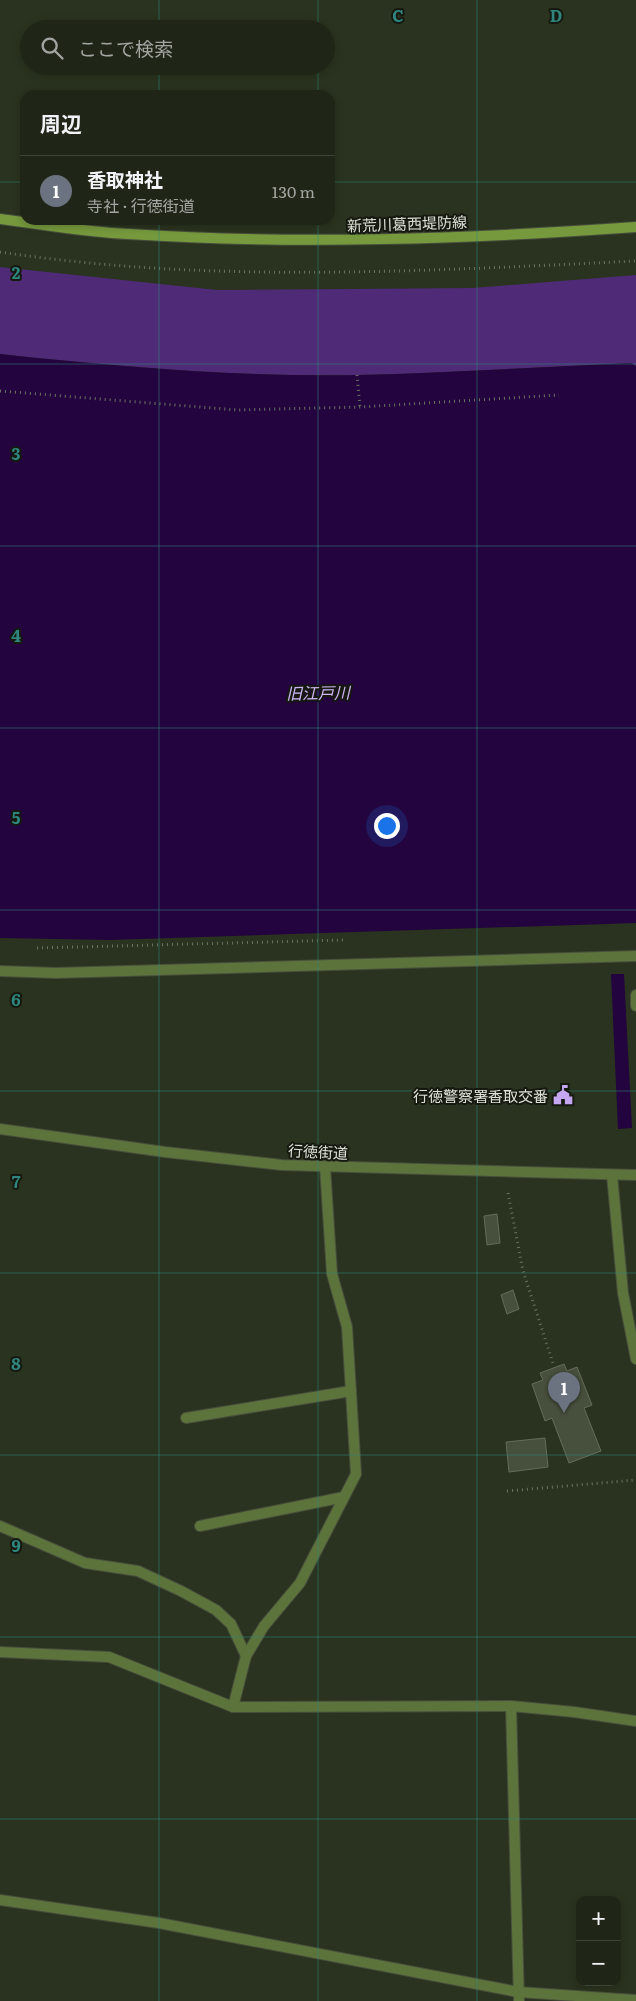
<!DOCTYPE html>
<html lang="ja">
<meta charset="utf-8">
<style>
body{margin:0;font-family:Literata,"Noto Sans JP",serif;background:#2d3224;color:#f1f3f6}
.controls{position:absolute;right:15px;bottom:15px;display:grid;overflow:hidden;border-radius:10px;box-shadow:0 2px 8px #0003}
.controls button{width:45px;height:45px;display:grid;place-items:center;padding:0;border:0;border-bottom:1px solid #3d4336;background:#202617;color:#f1f3f6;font:25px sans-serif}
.you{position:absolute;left:386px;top:825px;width:18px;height:18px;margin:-12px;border:4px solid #fff;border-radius:50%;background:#1a73e8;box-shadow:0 0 0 8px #1a73e833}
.badge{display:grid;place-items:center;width:32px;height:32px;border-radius:50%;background:#1a73e8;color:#fff;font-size:16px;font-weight:700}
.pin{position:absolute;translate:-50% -41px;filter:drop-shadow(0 1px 2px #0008)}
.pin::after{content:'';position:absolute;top:26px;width:18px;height:15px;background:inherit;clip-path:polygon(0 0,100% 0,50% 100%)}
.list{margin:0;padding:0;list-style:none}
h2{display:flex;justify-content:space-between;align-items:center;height:65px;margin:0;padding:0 20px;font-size:21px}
h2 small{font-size:16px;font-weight:400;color:#a2a5a1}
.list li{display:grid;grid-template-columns:32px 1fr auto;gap:15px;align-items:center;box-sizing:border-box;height:70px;padding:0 20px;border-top:1px solid #3d4336}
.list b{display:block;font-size:19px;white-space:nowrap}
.list p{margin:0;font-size:16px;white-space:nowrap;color:#a2a5a1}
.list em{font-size:16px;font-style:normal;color:#a2a5a1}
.icon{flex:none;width:28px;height:28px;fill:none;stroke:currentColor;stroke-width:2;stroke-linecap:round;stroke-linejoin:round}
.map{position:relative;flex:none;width:636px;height:2001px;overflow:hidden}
.search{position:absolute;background:#202617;box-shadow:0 2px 8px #0003;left:20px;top:20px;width:315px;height:55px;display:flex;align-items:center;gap:12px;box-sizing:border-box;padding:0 18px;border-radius:28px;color:#a2a5a1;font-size:19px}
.panel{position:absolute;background:#202617;box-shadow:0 2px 8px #0003;left:20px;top:90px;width:315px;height:135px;border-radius:15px}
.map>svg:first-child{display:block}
.green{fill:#4f2b77}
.water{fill:#23043e}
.building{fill:#47503c;stroke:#636d58}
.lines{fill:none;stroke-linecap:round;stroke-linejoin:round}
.service-casing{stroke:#474f3c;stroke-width:12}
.minor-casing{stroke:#474f3c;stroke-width:12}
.tertiary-casing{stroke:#474f3c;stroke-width:12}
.secondary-casing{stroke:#474f3c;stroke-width:12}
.path{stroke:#6b7362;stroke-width:3;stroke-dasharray:1 4;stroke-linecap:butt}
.service{stroke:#5d733c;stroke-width:10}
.minor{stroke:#5d733c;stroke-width:10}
.tertiary{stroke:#5d733c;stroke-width:10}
.secondary{stroke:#76993d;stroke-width:10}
.grid{fill:none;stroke:#2e867e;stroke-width:1;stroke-opacity:0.55}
.labels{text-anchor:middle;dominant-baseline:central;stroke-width:4;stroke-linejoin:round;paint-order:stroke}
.street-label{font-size:15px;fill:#dde2d6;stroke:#151910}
.poi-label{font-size:15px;fill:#dde2d6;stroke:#151910;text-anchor:end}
.water-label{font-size:16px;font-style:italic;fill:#d0b6f7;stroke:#151910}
.grid-label{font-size:16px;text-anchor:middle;font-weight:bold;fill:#2e867e;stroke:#151910;stroke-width:4;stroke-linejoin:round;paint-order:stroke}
</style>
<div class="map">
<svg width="636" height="2001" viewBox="0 0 636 2001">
<rect width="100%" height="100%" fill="#2a331f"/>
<path class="green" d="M0,267L217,290L473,288L636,275V366L631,363C540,367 449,373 359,375C239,377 119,367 0,354Z"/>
<g class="water">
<path d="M0,354C119,367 239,377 359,375C449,373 540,367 631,363L636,366V923L110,940L0,938Z"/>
<path d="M611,974H624L632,1128L618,1129Z"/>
</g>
<g class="building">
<path d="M497,1214L500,1243L487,1245L484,1216Z"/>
<path d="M513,1290L519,1309L507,1314L501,1295Z"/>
<path d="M564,1364L567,1371L577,1367L592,1405L584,1408L601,1451L569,1463L552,1418L545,1421L532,1384L543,1380L540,1373Z"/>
<path d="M545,1438L548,1467L509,1472L506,1442Z"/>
</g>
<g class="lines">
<defs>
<g id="service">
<path d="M636,995V1006"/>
<path d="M0,1526L85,1563L138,1571L181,1591L216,1610L231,1624L246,1656"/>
</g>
<g id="minor">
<path d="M0,971L56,973L636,956"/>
<path d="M612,1175L623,1293L636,1359"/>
<path d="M186,1418L351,1391"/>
<path d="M200,1526L344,1497"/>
<path d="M0,1652L109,1657L233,1707L511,1706L574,1712L636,1721"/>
<path d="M511,1706L519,2001"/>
<path d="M233,1707L246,1656L264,1626L300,1583L356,1474L347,1327L332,1274L325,1167"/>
<path d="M0,1900L159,1923L518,1992L636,2000"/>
</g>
<path id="tertiary" d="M0,1129L165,1152L282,1165L636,1175"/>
<path id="secondary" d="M0,219C42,224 85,232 128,234C297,245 467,239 636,227"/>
</defs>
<use href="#service" class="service-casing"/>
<use href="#minor" class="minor-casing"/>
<use href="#tertiary" class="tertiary-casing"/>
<use href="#secondary" class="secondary-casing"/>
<g class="path">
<path d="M0,252C211,284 424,271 636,261"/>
<path d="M357,375L360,407"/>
<path d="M0,391L237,410L360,407L559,395"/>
<path d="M37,948L345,940"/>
<path d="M508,1193L523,1271L553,1363"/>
<path d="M507,1491L636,1480"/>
</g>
<use href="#service" class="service"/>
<use href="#minor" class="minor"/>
<use href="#tertiary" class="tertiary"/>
<use href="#secondary" class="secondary"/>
</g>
<path class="grid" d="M159,0V29M318,0V29M477,0V2001M159,66V95M318,66V95M0,182H25M330,182H636M159,220V2001M318,220V2001M0,364H636M0,546H636M0,728H636M0,910H636M0,1091H636M0,1273H636M0,1455H636M0,1637H636M0,1819H636"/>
<defs>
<symbol id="civic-bare" viewBox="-9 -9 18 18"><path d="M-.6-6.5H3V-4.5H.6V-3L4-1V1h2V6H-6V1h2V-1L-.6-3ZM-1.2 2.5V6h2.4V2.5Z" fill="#c5a7f1" stroke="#151910" stroke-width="2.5" paint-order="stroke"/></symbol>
</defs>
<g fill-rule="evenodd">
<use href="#civic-bare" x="549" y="1081" width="28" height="28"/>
</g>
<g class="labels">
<g class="street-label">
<text transform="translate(407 223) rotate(-2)">新荒川葛西堤防線</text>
<text transform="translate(318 1151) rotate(3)">行徳街道</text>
</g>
<g class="poi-label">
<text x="548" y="1095">行徳警察署香取交番</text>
</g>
<g class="water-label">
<text transform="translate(318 692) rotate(-1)">旧江戸川</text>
</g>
</g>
<g class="grid-label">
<text x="398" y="22">C</text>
<text x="556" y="22">D</text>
<text x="16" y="279">2</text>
<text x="16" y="460">3</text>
<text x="16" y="642">4</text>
<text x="16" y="824">5</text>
<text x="16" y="1006">6</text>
<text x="16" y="1188">7</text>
<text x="16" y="1370">8</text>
<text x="16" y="1552">9</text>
</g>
</svg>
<div class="controls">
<button>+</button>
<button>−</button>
</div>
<div class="you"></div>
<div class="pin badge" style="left:564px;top:1413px;background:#6b7280">1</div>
<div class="search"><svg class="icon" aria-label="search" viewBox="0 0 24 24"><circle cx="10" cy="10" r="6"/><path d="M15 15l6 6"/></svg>ここで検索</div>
<section class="panel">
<h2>周辺<small></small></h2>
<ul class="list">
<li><span class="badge" style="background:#6b7280">1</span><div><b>香取神社</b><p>寺社 · 行徳街道</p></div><em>130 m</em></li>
</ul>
</section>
</div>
